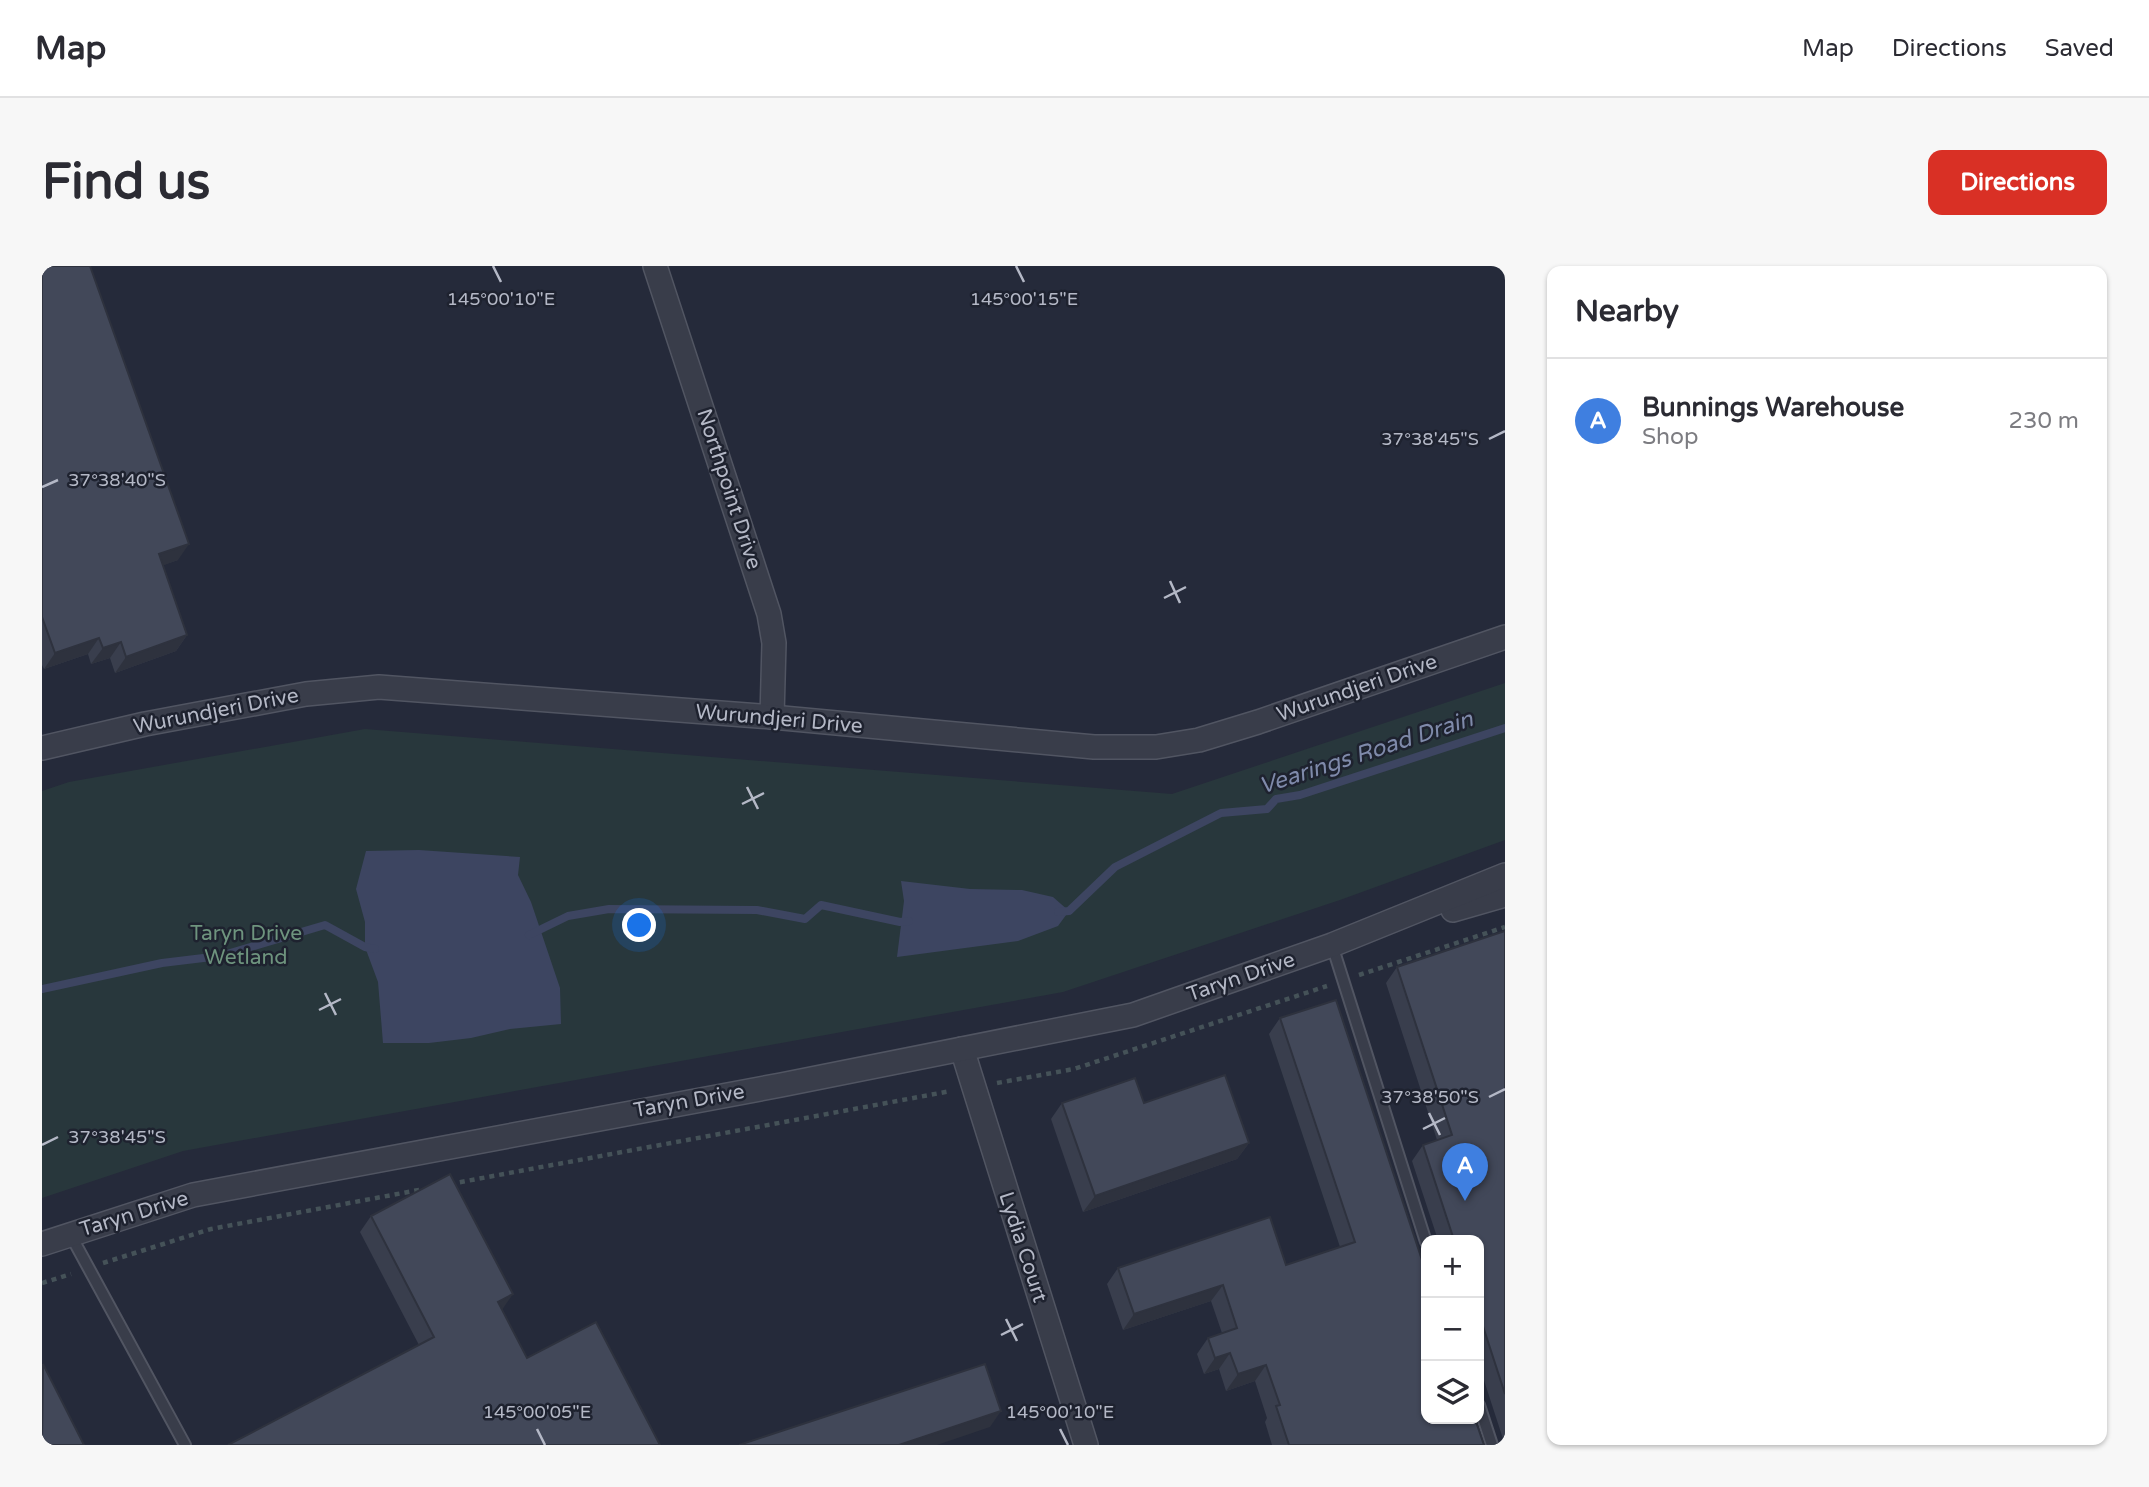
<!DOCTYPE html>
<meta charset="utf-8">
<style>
body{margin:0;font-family:"Varela Round",sans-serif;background:#f7f7f7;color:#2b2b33}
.controls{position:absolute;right:21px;bottom:21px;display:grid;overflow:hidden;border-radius:14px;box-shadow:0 2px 5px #0004}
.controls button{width:63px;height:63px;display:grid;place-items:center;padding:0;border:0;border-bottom:2px solid #e1e1e2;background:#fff;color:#2b2b33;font:35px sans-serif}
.you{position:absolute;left:598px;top:660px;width:24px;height:24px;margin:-18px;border:5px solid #fff;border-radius:50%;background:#1a73e8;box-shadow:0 0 0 10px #1a73e833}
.badge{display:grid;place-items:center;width:46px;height:46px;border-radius:50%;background:#d93025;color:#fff;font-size:23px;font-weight:700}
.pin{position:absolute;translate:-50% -58px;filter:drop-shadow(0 2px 4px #0008)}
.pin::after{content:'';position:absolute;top:37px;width:24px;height:21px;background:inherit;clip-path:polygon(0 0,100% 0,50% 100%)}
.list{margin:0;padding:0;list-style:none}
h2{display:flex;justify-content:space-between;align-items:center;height:91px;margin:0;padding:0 28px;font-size:30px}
h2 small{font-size:23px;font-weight:400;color:#7c7c81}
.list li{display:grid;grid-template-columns:46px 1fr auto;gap:21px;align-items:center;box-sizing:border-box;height:126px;padding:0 28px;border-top:2px solid #e1e1e2}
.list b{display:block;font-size:26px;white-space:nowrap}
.list p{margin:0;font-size:23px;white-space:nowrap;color:#7c7c81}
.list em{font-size:23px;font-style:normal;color:#7c7c81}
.icon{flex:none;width:38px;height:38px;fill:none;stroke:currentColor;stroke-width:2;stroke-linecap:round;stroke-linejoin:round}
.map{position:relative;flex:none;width:1463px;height:1179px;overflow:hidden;border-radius:14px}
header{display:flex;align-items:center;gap:42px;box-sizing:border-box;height:98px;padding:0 35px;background:#fff;border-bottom:2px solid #e1e1e2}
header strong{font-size:33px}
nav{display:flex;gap:38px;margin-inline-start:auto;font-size:24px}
.intro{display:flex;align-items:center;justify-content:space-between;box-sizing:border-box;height:168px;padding:0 42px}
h1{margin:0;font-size:49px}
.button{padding:18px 32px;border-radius:14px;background:#d93025;color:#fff;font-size:24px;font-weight:700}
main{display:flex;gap:42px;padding:0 42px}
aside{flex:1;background:#fff;border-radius:14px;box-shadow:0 2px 5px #0004}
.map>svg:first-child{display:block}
.green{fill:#28373c}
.water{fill:#3d4561}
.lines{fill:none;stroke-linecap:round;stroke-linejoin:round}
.stream{stroke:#3d4561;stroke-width:8}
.service-casing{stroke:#515562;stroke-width:14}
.minor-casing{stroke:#515562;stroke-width:26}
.path{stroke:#455258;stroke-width:4.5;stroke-dasharray:5 5;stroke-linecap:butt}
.service{stroke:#393d4a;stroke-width:10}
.minor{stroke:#393d4a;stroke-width:23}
.wall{fill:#393e4d}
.shaded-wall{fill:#2e323e}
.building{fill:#424859;stroke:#2e323e;stroke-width:2}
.ticks{fill:none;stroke:#b4b8c6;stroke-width:2.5}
.labels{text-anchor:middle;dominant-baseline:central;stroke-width:5;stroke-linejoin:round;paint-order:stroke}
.street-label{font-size:21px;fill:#b4b8c6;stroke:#1e222f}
.park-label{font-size:21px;fill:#6e947e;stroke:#1e222f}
.water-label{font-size:23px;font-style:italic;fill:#7f8aaa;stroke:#1e222f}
.ticks-label{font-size:18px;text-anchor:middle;fill:#b4b8c6;stroke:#1e222f;stroke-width:5;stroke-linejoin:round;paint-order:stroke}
</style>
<header>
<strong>Map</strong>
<nav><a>Map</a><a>Directions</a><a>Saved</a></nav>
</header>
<div class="intro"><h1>Find us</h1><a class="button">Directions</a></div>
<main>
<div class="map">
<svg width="1463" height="1179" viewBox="0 0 1463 1179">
<rect width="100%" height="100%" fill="#252a3a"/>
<path class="green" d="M1463,417V574L1298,634L1021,726L141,885L0,932V525L27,516L323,463L1130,528Z"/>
<g class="water">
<path d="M377,584L478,591L476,609L489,636L518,722L519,758L468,763L429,772L387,777H341L336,716L323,681V656L314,623L324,585Z"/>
<path d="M859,615L928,623L980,624L1011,631L1027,645L1016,660L976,675L855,691L862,635Z"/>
</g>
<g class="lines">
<g class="stream">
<path d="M1016,646L1027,645L1073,601L1179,547L1225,543L1234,533L1258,529L1463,462"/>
<path d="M487,669L526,650L567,643L715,644L763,653L779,639L858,656L867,655"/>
<path d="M0,723L120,697L178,690L283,659L323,681L333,683"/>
</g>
<defs>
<g id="service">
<path d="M1290,679L1384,976"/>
<path d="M28,968L143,1179"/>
<path d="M1437,1139L1450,1179"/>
</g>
<g id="minor">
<path d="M613,0L727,348L732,377L730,451"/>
<path d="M0,482L103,458L264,428L337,421L730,451L1052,481H1114L1157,474L1216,456L1463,371"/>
<path d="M1411,644L1463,629"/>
<path d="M920,783L1044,1179"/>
<path d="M0,978L151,929L739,819L1091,749L1290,679L1463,609"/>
</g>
</defs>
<use href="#service" class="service-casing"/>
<use href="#minor" class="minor-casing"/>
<g class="path">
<path d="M1317,709L1463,661"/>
<path d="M955,817L1032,803L1285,720"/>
<path d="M408,918L909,825"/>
<path d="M61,997L169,963L382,923"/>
<path d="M0,1017L29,1008"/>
</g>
<use href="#service" class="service"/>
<use href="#minor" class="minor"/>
</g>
<g class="wall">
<path d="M0,0L136,294L121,299L145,369L134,385L73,407L68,392L49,398L46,388L2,403L0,399Z"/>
<path d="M1463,665V1179L1437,1099V974H1396L1370,895L1381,879L1395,874L1344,717L1355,701Z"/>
<path d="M1238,752L1442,1179H1230L1223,1156L1225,1152L1213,1115L1184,1125L1177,1103L1162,1108L1155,1088L1166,1072L1180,1067L1169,1035L1081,1064L1065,1018L1076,1002L1244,999L1298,981L1227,768Z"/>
<path d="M1020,837H1102L1207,877L1195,893L1041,946L1009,853Z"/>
<path d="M329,950L460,1044L485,1092L377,1079L318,966Z"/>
</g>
<g class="shaded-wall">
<path d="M147,278L136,294L106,305L117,288Z"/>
<path d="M145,369L134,385L73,407L84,391Z"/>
<path d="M57,372L46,388L2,403L13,387Z"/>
<path d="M79,376L68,392L49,398L61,382Z"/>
<path d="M1207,877L1195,893L1041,946L1053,930Z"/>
<path d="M1181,1019L1169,1035L1081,1064L1092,1048Z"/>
<path d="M471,1028L460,1044L456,1036Z"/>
<path d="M1188,1087L1177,1103L1162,1108L1173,1092Z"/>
<path d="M1224,1099L1213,1115L1184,1125L1196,1108Z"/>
<path d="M959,1145L948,1161L895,1179H857Z"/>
</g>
<g class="building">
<path d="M0,0H48L147,278L117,288L145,369L84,391L79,376L61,382L57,372L13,387L0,351Z"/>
<path d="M1463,665V1128L1437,1048V974H1412L1381,879L1410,869L1355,701Z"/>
<path d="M1294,734L1384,1006V1153H1433L1442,1179H1247L1234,1140L1238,1139L1224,1099L1196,1108L1188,1087L1173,1092L1166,1072L1195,1062L1181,1019L1092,1048L1076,1002L1228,951L1244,999L1313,976L1238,752Z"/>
<path d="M1183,809L1207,877L1053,930L1020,837L1093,812L1102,837Z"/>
<path d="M408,908L471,1028L456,1036L485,1092L554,1056L618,1179H186L392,1071L329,950Z"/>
<path d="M1,1098L42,1179H0Z"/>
<path d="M943,1098L959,1145L857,1179H697Z"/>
</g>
<path class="ticks" d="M451,0L459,16M974,0L982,16M1447,173L1463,165M0,221L16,214M1128,315L1138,337M1122,332L1144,321M705,521L716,543M700,538L722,527M283,727L294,749M277,744L299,733M1447,831L1463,823M1387,847L1398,869M1381,863L1403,852M0,879L16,871M964,1053L975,1075M959,1069L981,1058M495,1163L503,1179M1018,1163L1026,1179"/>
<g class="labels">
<g class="street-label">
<text transform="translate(687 223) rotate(72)">Northpoint Drive</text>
<text transform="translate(1315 422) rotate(-19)">Wurundjeri Drive</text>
<text transform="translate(174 445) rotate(-11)">Wurundjeri Drive</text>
<text transform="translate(737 453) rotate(5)">Wurundjeri Drive</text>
<text transform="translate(1199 711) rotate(-19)">Taryn Drive</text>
<text transform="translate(647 835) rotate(-10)">Taryn Drive</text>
<text transform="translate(92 948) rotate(-17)">Taryn Drive</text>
<text transform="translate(981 981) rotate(72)">Lydia Court</text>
</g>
<g class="park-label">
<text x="204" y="667">Taryn Drive<tspan x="204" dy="24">Wetland</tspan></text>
</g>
<g class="water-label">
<text transform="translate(1324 487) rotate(-18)">Vearings Road Drain</text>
</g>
</g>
<g class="ticks-label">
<text x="459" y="39">145°00'10"E</text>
<text x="982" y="39">145°00'15"E</text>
<text x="1388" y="179">37°38'45"S</text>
<text x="75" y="220">37°38'40"S</text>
<text x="1388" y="837">37°38'50"S</text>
<text x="75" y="877">37°38'45"S</text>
<text x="495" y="1152">145°00'05"E</text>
<text x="1018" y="1152">145°00'10"E</text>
</g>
</svg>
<div class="controls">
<button>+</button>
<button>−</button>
<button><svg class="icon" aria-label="layers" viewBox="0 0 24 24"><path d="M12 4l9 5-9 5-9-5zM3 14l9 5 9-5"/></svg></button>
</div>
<div class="you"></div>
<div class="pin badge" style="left:1423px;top:935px;background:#3f7fe0">A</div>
</div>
<aside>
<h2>Nearby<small></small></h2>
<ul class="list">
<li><span class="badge" style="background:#3f7fe0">A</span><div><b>Bunnings Warehouse</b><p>Shop</p></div><em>230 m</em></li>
</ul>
</aside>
</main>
